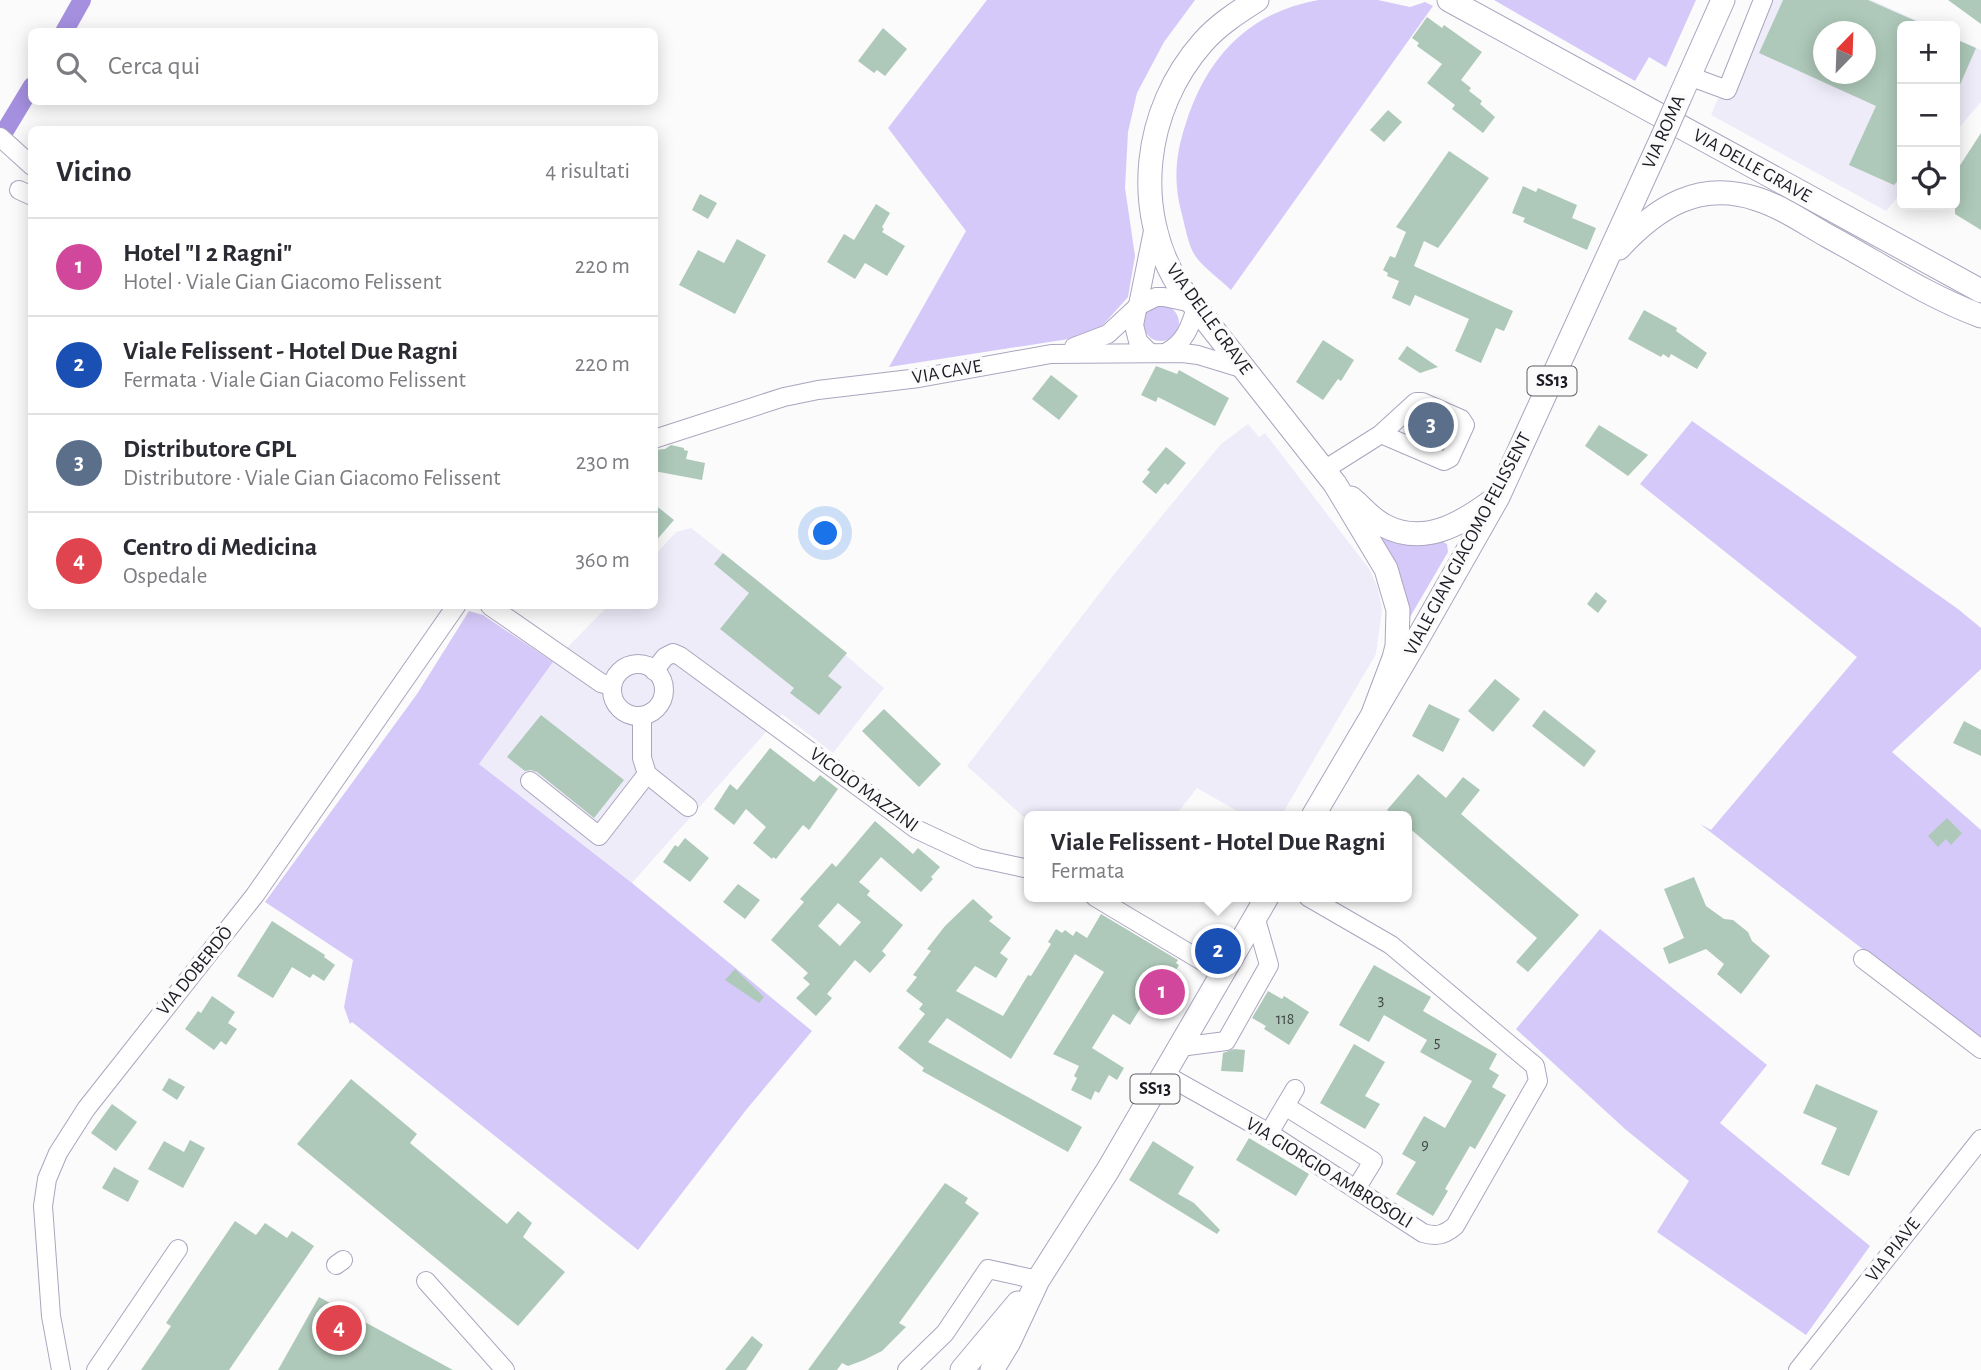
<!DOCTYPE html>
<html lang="it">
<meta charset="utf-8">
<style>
body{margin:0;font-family:"Alegreya Sans",sans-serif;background:#f2f2f3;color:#2b2b33}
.controls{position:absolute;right:21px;top:21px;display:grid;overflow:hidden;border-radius:10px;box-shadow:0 4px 18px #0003}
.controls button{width:63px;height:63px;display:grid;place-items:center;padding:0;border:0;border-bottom:2px solid #e1e1e2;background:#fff;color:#2b2b33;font:35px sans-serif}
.compass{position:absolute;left:1813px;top:21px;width:63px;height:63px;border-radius:50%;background:#fff;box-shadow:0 4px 18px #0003;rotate:23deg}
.you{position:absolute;left:826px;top:534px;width:24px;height:24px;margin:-18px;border:5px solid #fff;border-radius:50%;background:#1a73e8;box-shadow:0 0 0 10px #1a73e833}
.badge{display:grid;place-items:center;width:46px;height:46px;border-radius:50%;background:#1a73e8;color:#fff;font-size:23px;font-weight:700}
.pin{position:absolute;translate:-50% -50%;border:4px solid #fff;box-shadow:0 2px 7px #0006}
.popup{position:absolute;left:1024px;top:811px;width:388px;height:91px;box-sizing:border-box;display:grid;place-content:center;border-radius:10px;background:#fff;filter:drop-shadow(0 2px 5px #0005);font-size:23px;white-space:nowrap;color:#7c7c81}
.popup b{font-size:26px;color:#2b2b33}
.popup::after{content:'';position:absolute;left:50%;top:100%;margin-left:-14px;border:14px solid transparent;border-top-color:#fff}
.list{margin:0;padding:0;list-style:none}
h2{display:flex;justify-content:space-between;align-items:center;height:91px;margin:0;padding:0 28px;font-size:30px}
h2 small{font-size:23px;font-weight:400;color:#7c7c81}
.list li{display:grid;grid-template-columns:46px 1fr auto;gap:21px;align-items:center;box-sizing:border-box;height:98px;padding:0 28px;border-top:2px solid #e1e1e2}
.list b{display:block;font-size:26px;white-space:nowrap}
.list p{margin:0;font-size:23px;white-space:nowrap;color:#7c7c81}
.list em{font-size:23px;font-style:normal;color:#7c7c81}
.icon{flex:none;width:38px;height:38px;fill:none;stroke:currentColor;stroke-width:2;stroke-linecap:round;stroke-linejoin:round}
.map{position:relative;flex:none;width:1981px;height:1370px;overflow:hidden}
.search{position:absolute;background:#fff;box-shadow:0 4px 18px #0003;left:28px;top:28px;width:630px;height:77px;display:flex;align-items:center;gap:18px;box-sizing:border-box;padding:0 24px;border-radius:10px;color:#7c7c81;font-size:26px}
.panel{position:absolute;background:#fff;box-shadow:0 4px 18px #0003;left:28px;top:126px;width:630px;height:483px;border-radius:10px}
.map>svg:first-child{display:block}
.built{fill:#efecfa;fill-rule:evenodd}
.green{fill:#d5c9f9}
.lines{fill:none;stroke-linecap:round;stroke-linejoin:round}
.canal{stroke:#a58fdf;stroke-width:18}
.building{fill:#aec9b9;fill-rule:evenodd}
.minor-casing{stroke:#aba5be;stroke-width:20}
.major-casing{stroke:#aba5be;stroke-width:25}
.minor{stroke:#fff;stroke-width:18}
.major{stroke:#fff;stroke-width:23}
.major-bridge-casing{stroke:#aba5be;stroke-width:25;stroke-linecap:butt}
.major-bridge{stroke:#fff;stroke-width:23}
.labels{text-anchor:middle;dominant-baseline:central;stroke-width:7;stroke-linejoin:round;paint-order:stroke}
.number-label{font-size:16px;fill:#404648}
.shield{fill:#fbfbfb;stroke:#5f5e64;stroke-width:2}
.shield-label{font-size:18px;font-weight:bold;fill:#1c1a23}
.street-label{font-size:19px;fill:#1c1a23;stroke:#fbfbfb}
</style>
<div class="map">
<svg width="1981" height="1370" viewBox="0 0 1981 1370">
<rect width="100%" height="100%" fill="#fbfbfb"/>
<g class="built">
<path d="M1759,0H1872L1929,26H1902V192L1886,211L1711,115ZM1824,32H1866V74H1824Z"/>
<path d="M1955,38L1981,50V102L1955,132Z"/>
<path d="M1248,424L1259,437L1265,433L1370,570L1378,588L1382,610L1376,654L1281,816H1246L1197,788L1175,816H1029V822L967,766L1115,573L1221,444Z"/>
<path d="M691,528L766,587L884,688L833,753L782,714L632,883L479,764L553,662L608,606H654L655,555L676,532Z"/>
</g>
<g class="green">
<path d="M987,0H1195L1164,42L1137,93L1128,132L1125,188L1135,256L1128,297L1094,335L889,367L966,231L888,128Z"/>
<path d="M1319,0H1378L1410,7L1425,2L1433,6L1231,290C1220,279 1205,269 1196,257C1188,246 1185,225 1181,211C1173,179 1176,153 1186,123C1207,57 1249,12 1319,0Z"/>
<path d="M1494,0H1696L1666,67L1649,57L1635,81Z"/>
<circle cx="1161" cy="323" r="18"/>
<path d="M1692,421L1958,609L1981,628V669L1892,752L1981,830V1040L1700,824L1711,830L1857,657L1640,484Z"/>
<path d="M1381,535L1439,540L1447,544L1448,552L1410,617L1408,616Z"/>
<path d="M469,611L483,615L553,662L479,764L632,883L812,1031L746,1110L638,1250L352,1022L350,1024L344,1007L353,960L265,902L417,694Z"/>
<path d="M1600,929L1767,1065L1720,1123L1870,1246L1806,1335L1657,1232L1689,1181L1625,1129L1516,1029Z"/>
</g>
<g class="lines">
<g class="canal">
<path d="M64,32L82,0"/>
<path d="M0,139L32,86"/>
</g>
</g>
<g class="building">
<path d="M1783,0H1868L1927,26H1902V176L1894,185L1849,165L1876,106L1759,53ZM1824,32H1866V74H1824Z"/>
<path d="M1948,0H1981V24Z"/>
<path d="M1427,17L1442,28L1444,25L1482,52L1461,80L1471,88L1469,91L1482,101L1480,104L1495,117L1483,133L1452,109L1455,105L1427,83L1442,64L1417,46L1419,43L1412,38Z"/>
<path d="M883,28L907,49L885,76L877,70L874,73L858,61Z"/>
<path d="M1955,39L1976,48L1955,96Z"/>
<path d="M1388,110L1402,122L1384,142L1370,130Z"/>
<path d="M1981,133V230L1955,214V173Z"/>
<path d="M1449,151L1489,178L1438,248L1424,241L1414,266L1513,311L1504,331L1496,328L1481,363L1455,351L1469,319L1415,295L1410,306L1392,298L1399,281L1387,276L1388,273L1383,270L1390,256L1395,258L1406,232L1396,227Z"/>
<path d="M1523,186L1536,192L1538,188L1577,205L1572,218L1596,228L1587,250L1523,222L1525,218L1512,213Z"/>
<path d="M700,194L717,203L708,219L692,210Z"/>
<path d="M876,204L890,213L882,227L884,229L882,232L905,246L887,276L865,263L855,279L827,262L844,234L854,240Z"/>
<path d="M737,239L766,255L735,314L679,285L698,250L724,263Z"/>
<path d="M1644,310L1677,328L1676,331L1707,353L1697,369L1671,354L1669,358L1663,354L1661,357L1628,339Z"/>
<path d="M1323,340L1354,360L1341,381L1338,379L1323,400L1296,382Z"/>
<path d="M1407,346L1438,367L1420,373L1398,359Z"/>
<path d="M1156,366L1177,374L1179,370L1229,398L1215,426L1158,397L1156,402L1141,395Z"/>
<path d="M1051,375L1078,396L1059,420L1032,399Z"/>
<path d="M1415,420L1448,436L1442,448L1408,433Z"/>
<path d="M1599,425L1648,455L1628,476L1585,446Z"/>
<path d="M671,445L684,448V450L688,451L686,459L705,463L702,480L654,471V450L665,449Z"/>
<path d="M1166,447L1186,463L1168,485L1165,483L1156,494L1142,482L1150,472L1147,470Z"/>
<path d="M654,504L674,520L654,543Z"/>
<path d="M723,553L847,653L828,676L842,687L819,715L790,693L794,688L720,629L749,593L714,564Z"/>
<path d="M1596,592L1607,601L1598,613L1587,604Z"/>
<path d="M1495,679L1520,699L1493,732L1468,711Z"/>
<path d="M1429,704L1460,719L1443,752L1412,736Z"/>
<path d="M884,709L941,764L919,787L862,731Z"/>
<path d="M1544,710L1596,751L1584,767L1532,726Z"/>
<path d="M541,715L624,780L594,818L537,772L531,770L525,771L507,757Z"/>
<path d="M1964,721L1981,730V756L1953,743Z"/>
<path d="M770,748L814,782L820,775L838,789L809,830L803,825L776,859L773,857L772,859L753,843L766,827L746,809L734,825L714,809L730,784L737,790Z"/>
<path d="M1418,774L1446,798L1463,777L1480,790L1461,814L1579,915L1528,972L1516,962L1537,938L1407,826V816H1395L1387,810Z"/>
<path d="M1947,818L1962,833L1951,845L1946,839L1938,847L1928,836Z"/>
<path d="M875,821L913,854L918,848L940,867L931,877L933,879L921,892L881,857L859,882L870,891L867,895L903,925L882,951L886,955L870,973L855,960L827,994L832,998L816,1016L796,998L810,984L803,978L808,973L771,940L804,902L800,899L832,863L836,867ZM838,903L861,922L840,946L818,926Z"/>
<path d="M685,838L709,858L690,882L663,862L675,845L678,847Z"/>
<path d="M1694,877L1706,906L1724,919L1733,920L1748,932L1752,941L1770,956L1741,994L1717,974L1724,964L1706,949L1669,964L1663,948L1684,938L1664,889Z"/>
<path d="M738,884L760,900L745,919L723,902Z"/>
<path d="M973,899L993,917L989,921L1011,938L1000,953L1008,959L996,978L975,966L956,991L1003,1016L1028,975L1031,976L1051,944L1048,942L1056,929L1062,933L1065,930L1073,936L1076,931L1087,938L1101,914L1178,960L1176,963L1179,965L1153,1009L1143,1004L1130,1025L1113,1014L1092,1048L1124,1068L1117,1080L1109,1075L1099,1093L1095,1091L1091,1100L1071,1090L1077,1078L1074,1076L1079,1066L1053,1054L1104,972L1075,954L1011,1059L947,1018L928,1042L1082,1127L1068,1152L922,1071L924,1068L898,1048L925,1014L919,1009L923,1004L906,991L917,977L913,975L931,951L927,949L945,926Z"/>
<path d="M272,921L325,955L324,957L335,965L324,981L313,974L310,978L292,967L273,998L237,976Z"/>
<path d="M1374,965L1431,997L1423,1011L1497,1054L1489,1069L1499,1075L1492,1087L1506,1095L1475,1149L1470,1146L1445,1189L1448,1191L1433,1216L1396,1194L1416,1162L1402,1154L1424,1116L1445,1128L1472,1081L1420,1052L1427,1040L1384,1015L1369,1042L1339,1025Z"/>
<path d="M735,969L764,997L759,1003L725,980Z"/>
<path d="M1268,991L1282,999L1284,996L1309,1012L1289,1045L1264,1029L1266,1026L1252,1018Z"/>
<path d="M212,996L235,1012L228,1023L237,1029L226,1045L221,1041L214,1050L185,1029L198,1011L201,1013Z"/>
<path d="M1354,1044L1385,1062L1365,1096L1380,1104L1365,1129L1320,1103Z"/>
<path d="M1234,1049L1245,1050L1243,1072L1221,1071L1223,1053Z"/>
<path d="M169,1078L185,1087L177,1100L162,1090Z"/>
<path d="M351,1079L417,1134L410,1143L507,1224L518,1211L532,1223L523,1237L565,1272L518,1326L297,1144Z"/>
<path d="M1816,1084L1878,1111L1849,1176L1821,1164L1837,1128L1803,1113Z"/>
<path d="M112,1104L137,1122L116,1151L91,1133Z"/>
<path d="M1249,1138L1309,1174L1296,1196L1236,1160Z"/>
<path d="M190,1140L205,1148L183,1188L148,1169L164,1141L184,1152Z"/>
<path d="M1153,1141L1194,1167L1178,1194L1194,1203L1220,1230L1217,1234L1129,1180Z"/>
<path d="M114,1167L139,1181L128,1202L102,1188Z"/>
<path d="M945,1183L968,1198L965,1203L979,1213L899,1323L906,1327L882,1351L864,1360L848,1366L842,1363L837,1370H808Z"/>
<path d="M235,1221L256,1235L265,1223L287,1238L292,1231L314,1246L229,1370H141L171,1326L166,1323Z"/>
<path d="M319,1297L418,1351L453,1370H278Z"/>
<path d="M752,1336L763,1345L746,1370H725Z"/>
</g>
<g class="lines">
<defs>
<g id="minor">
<path d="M1689,76L1727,90L1763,0"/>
<path d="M0,137L32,166"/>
<path d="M19,190L32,196"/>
<path d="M1074,347L1108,334L1138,306L1156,297H1164L1192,303"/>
<path d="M1148,351L1138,341L1134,325L1154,226"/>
<path d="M1167,352C1185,342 1190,327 1196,308"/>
<path d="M654,439L784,397L818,390L919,378L1051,354L1183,353L1198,355L1244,369"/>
<path d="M1324,470L1381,434L1416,402H1422L1461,419L1465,425L1450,458L1444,461L1381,434"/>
<path d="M490,606L601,683L612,686"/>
<circle cx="638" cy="690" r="26"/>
<path d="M654,671L665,657L673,653L680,656L916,829L978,858L1029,869"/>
<path d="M642,716V758L647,774L688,807"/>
<path d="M530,781L599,836L647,774"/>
<path d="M1095,897L1222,973"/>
<path d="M1863,959L1981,1049"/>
<path d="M1180,1047L1226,1041L1269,965L1255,916"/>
<path d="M1164,1074L1269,1133L1423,1233C1437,1237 1444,1235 1455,1226L1538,1081L1535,1066L1391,945L1308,897"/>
<path d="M1285,1106L1373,1161L1356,1189"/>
<path d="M1269,1133L1295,1089"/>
<path d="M336,1265L343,1260"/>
<path d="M426,1281L505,1370"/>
<path d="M61,1370L51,1316L43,1206L47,1179L58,1153L86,1109L255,895L456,606"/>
<path d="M96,1370L178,1249"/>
<path d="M907,1370L945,1333L988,1269L1038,1280"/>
<path d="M1798,1370L1981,1139"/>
</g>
<g id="major">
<path d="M1257,0C1238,12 1218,25 1203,42C1143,110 1132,210 1179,286L1335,484L1386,569L1398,610L1397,646L1394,658L1374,711"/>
<path d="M1449,0L1981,291"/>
<path d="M1679,99L1723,0"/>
<path d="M1619,248C1657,207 1699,180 1757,199C1782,207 1805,223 1828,236C1878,263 1927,296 1981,316"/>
<path d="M1351,498C1362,507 1372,520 1385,526C1424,546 1461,524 1492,501"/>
<path d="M1313,816L1418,638L1498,497L1662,138"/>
<path d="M962,1370L1018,1303"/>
<path d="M992,1370L1009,1342L1038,1280L1108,1170L1267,897"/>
</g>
</defs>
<use href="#minor" class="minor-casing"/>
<use href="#major" class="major-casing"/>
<use href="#minor" class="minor"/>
<use href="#major" class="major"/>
<defs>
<path id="major-bridge" d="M1662,138L1679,99"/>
</defs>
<use href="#major-bridge" class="major-bridge-casing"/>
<use href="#major-bridge" class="major-bridge"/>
</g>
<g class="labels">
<g class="number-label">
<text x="1381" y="1000">3</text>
<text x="1285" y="1019">118</text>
<text x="1437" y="1042">5</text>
<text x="1425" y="1145">9</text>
</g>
<g class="shield">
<rect x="1527.5" y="366.5" width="49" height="29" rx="5"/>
<rect x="1130.5" y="1074.5" width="49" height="29" rx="5"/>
</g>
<g class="shield-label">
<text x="1552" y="381">SS13</text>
<text x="1155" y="1089">SS13</text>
</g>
<g class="street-label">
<text transform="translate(1664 132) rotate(-66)">VIA ROMA</text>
<text transform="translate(1752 166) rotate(29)">VIA DELLE GRAVE</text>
<text transform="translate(1209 319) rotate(54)">VIA DELLE GRAVE</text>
<text transform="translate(947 372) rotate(-10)">VIA CAVE</text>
<text transform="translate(1468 544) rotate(-62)">VIALE GIAN GIACOMO FELISSENT</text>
<text transform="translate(864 790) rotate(36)">VICOLO MAZZINI</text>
<text transform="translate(195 971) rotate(-51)">VIA DOBERDÒ</text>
<text transform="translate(1329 1173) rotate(32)">VIA GIORGIO AMBROSOLI</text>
<text transform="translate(1893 1250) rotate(-52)">VIA PIAVE</text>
</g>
</g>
</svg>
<div class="controls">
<button>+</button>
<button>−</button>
<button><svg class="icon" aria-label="locate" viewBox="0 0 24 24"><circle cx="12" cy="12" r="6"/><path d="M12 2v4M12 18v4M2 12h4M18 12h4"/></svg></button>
</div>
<svg class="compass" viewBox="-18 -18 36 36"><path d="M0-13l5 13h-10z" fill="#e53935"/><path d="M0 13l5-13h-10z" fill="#7c7c81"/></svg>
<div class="you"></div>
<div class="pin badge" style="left:1162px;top:992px;background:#d1479c">1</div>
<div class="pin badge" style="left:1218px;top:951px;background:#1a4fb4">2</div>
<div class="popup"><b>Viale Felissent - Hotel Due Ragni</b>Fermata</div>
<div class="pin badge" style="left:1431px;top:425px;background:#5c6f8a">3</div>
<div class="pin badge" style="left:339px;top:1328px;background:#e0444e">4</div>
<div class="search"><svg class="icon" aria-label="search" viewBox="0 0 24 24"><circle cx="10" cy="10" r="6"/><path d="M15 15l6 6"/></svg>Cerca qui</div>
<section class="panel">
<h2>Vicino<small>4 risultati</small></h2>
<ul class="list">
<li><span class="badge" style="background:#d1479c">1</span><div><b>Hotel &quot;I 2 Ragni&quot;</b><p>Hotel · Viale Gian Giacomo Felissent</p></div><em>220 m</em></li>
<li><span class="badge" style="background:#1a4fb4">2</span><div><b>Viale Felissent - Hotel Due Ragni</b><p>Fermata · Viale Gian Giacomo Felissent</p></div><em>220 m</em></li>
<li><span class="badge" style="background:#5c6f8a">3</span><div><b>Distributore GPL</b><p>Distributore · Viale Gian Giacomo Felissent</p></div><em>230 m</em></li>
<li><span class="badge" style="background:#e0444e">4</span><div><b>Centro di Medicina</b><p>Ospedale</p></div><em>360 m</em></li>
</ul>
</section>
</div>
